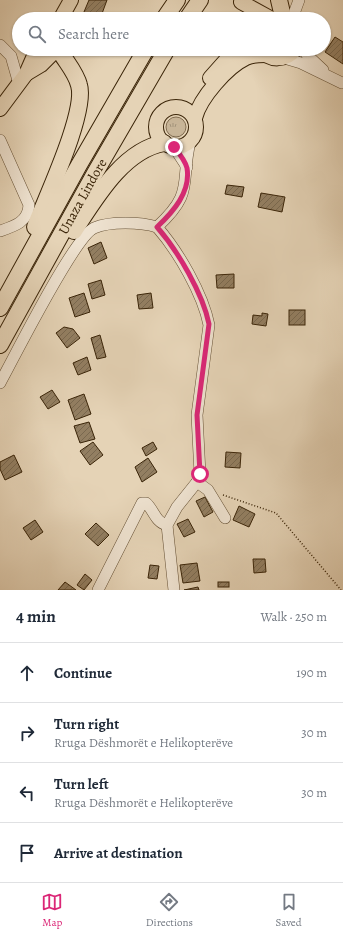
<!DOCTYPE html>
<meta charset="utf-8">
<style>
body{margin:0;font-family:Alegreya,serif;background:#f2f2f3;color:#1f2937}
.stop{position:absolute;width:12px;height:12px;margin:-9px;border:3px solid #db2777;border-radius:50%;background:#fff}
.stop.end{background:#db2777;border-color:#fff;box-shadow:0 1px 4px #0008}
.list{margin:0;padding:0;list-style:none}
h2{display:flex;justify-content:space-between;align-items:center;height:52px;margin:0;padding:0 16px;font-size:17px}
h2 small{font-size:13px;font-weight:400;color:#747a83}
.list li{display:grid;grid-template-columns:26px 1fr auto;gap:12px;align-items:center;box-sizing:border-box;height:60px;padding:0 16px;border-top:1px solid #e0e1e3}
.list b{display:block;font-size:15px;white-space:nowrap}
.list p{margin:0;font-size:13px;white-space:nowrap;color:#747a83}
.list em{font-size:13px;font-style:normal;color:#747a83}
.icon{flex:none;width:22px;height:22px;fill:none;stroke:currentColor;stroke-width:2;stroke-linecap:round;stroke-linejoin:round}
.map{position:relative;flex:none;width:343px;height:590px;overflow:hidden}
.search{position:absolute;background:#fff;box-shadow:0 1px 3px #0004;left:12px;right:12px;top:12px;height:44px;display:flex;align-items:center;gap:10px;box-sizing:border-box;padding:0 14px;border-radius:22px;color:#747a83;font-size:15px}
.sheet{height:292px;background:#fff}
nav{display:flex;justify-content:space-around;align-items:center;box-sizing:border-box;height:56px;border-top:1px solid #e0e1e3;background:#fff;font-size:11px;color:#747a83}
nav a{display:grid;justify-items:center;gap:2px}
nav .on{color:#db2777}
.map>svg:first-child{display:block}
.grass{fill:url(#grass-tufts);stroke:#816c50}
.building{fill:url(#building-hatch);stroke:#3a2408}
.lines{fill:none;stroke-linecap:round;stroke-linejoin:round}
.minor-casing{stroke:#655034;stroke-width:12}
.major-casing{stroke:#3a2408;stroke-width:16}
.highway-casing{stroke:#3a2408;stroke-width:18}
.path{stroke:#3a2408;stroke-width:1.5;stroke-dasharray:1 2;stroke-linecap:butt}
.minor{stroke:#eee2d0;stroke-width:11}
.major{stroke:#e5d3b6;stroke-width:14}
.highway{stroke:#e5d3b6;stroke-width:16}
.route{stroke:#db2777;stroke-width:5}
.labels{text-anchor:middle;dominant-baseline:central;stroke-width:4;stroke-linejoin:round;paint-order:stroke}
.street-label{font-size:14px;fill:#3a2408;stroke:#eee2d0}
</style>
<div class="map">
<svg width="343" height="590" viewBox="0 0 343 590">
<defs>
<pattern id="grass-tufts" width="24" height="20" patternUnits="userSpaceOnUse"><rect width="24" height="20" fill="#c8b598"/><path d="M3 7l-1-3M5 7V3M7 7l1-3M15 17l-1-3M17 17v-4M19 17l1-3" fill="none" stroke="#a3937a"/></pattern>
<pattern id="building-hatch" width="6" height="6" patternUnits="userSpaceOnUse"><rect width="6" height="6" fill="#937f62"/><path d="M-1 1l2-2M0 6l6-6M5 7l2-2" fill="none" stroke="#79684f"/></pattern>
</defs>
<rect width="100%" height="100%" fill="#e5d3b6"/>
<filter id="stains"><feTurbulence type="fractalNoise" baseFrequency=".005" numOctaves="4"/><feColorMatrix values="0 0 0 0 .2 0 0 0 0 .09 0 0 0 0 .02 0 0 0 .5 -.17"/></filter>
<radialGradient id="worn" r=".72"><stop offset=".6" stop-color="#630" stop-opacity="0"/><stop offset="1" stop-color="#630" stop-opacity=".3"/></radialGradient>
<circle class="grass" cx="176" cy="127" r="10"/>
<g class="building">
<path d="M89,0H107L100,19H81Z"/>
<path d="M335,37L343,42V64L325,52Z"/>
<path d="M227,185L244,187L242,197L225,194Z"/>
<path d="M261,193L285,197L282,212L258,207Z"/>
<path d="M101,242L107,258L94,264L88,248Z"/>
<path d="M234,274V288H217L216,275Z"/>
<path d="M101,280L105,295L92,299L88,284Z"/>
<path d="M84,293L90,312L75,317L69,298Z"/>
<path d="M151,293L153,308L139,309L137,295Z"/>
<rect x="289" y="310" width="16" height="15"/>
<path d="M262,313L268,314L266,326L252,324L253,315L262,316Z"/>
<path d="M64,327L73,329L80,338L67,348L56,333Z"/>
<path d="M100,335L106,357L97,359L91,338Z"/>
<path d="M87,357L91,370L78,375L73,363Z"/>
<path d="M52,390L60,402L48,409L40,397Z"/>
<path d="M84,394L91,414L75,420L68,400Z"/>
<path d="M89,422L95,439L80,443L74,426Z"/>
<path d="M93,442L103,455L90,465L80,451Z"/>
<path d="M153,442L157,449L146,456L142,448Z"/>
<path d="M226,452L241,453L240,468L225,467Z"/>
<path d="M14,455L22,472L5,480L0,469V462Z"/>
<path d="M148,458L157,472L142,482L135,467Z"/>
<path d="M205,497L213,512L204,517L196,501Z"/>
<path d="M239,506L255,514L249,527L233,520Z"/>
<path d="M188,519L195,532L184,537L177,524Z"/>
<path d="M35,520L43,532L31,540L23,528Z"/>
<path d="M96,523L109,535L98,546L85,534Z"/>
<path d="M253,559H265L266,572L254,573Z"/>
<path d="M197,563L200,581L183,583L180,565Z"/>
<path d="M150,565L159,566L157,579L148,578Z"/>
<path d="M85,574L92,580L84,590L77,585Z"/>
<path d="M65,582L76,590H58Z"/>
<rect x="218" y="582" width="11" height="5"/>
<path d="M198,587L199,590H184Z"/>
</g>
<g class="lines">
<defs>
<g id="minor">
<path d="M292,19L299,0"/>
<path d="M0,45L11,56L19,84"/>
<path d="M303,49L308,56L323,70"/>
<path d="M284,58L301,63L342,83"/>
<path d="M0,140L29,205C28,222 15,226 0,231"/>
<path d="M174,147L187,167"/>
<path d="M157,227C178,251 203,294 209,325L197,415L200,474L197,482L177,507L167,525L174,590"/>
<path d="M157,227C195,192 180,184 190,142"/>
<path d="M0,383C14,358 74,237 94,228C110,221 141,222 157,227"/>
<path d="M197,482L208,490L225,518"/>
<path d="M98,590L142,503H146C154,510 155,522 167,525"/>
</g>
<g id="major">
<path d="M241,2L270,18"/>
<path d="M61,18L71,0"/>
<path d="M260,49C269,62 286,61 296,49"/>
<path d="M26,74L41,65L53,53"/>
<path d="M210,78L226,60L242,49"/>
<circle cx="176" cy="127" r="20"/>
<path d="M0,109L26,74L37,49"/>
<path d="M195,118C200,98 227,67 246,58C252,55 258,55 265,55"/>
</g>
<g id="highway">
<path d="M279,0L283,17"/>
<path d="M164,19L177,0"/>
<path d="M187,19L200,0"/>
<path d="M35,227C46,198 87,112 79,85C76,73 67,63 61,53"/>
<path d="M74,231C95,199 123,150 164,143"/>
<path d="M0,308L79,165L146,49"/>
<path id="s1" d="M0,345L95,173L167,49"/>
</g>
</defs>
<use href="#minor" class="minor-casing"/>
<use href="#major" class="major-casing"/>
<use href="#highway" class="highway-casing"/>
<path class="path" d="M223,495L276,513L341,590"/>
<use href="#minor" class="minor"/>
<use href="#major" class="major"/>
<use href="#highway" class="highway"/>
</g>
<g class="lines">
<path class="route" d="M174,147C179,153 185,160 187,168C191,192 173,212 157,227C178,251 203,294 209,324L197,415L200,474"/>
</g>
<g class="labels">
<g class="street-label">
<text stroke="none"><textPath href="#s1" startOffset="170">Unaza Lindore</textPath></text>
</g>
</g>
<rect width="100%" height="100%" filter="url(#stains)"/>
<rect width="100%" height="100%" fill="url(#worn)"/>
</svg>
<div class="stop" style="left:200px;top:474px"></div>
<div class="stop end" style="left:174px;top:147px"></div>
<div class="search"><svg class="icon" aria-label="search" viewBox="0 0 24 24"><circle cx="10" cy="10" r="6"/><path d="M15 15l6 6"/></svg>Search here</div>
</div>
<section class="sheet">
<h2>4 min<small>Walk · 250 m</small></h2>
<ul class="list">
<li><svg class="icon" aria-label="ahead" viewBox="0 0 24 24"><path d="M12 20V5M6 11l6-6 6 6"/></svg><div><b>Continue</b></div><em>190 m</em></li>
<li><svg class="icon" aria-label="right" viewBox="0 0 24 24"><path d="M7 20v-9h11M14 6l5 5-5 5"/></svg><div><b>Turn right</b><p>Rruga Dëshmorët e Helikopterëve</p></div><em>30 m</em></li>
<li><svg class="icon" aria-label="left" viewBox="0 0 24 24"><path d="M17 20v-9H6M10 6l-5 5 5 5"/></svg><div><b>Turn left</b><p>Rruga Dëshmorët e Helikopterëve</p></div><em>30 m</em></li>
<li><svg class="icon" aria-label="arrive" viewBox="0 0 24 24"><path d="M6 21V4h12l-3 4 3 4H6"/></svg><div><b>Arrive at destination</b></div></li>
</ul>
</section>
<nav>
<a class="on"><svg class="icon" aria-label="map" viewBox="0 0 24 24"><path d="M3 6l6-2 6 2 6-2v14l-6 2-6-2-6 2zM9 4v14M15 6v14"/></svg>Map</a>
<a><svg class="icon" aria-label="directions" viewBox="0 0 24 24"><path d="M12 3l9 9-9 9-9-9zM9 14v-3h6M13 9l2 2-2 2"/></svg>Directions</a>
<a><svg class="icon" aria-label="saved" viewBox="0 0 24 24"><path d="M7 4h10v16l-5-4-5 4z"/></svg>Saved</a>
</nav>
